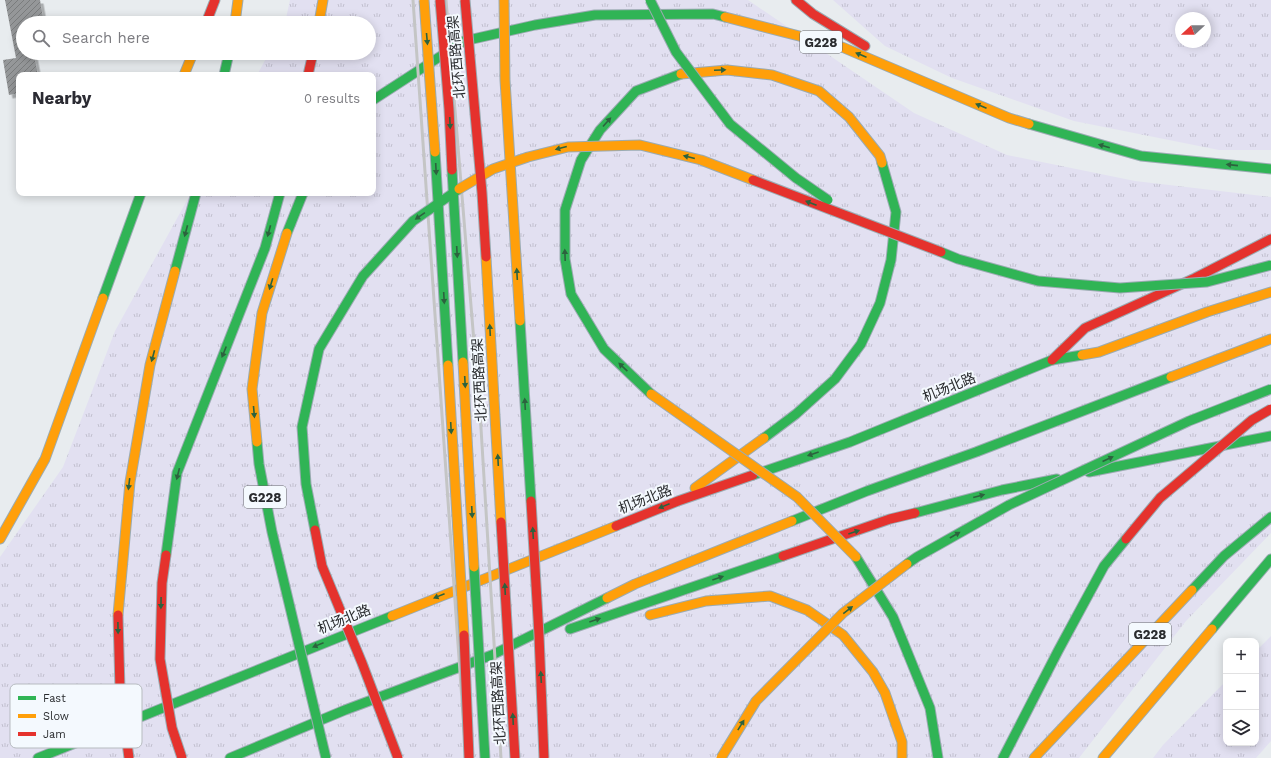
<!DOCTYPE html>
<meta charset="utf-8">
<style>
body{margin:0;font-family:"Work Sans","Noto Sans SC",sans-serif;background:#f7f7f7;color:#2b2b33}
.controls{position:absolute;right:12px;bottom:12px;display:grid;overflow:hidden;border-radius:8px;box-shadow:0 2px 10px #0003}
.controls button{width:36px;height:36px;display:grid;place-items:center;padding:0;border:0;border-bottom:1px solid #e1e1e2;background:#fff;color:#2b2b33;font:20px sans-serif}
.compass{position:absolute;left:1175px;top:12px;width:36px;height:36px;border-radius:50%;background:#fff;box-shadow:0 2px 10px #0003;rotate:249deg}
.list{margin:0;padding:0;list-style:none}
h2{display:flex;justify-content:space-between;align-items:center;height:52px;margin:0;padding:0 16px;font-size:17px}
h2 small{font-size:13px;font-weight:400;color:#7c7c81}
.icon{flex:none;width:22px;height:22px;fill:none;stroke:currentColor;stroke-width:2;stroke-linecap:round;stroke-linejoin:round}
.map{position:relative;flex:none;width:1271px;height:758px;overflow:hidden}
.search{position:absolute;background:#fff;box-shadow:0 2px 10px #0003;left:16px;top:16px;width:360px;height:44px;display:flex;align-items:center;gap:10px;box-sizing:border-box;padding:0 14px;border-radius:22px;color:#7c7c81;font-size:15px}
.panel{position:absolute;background:#fff;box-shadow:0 2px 10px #0003;left:16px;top:72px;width:360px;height:124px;border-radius:8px}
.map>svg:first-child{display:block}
.park{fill:url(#park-tufts);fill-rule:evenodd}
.building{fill:url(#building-hatch);filter:url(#shadow)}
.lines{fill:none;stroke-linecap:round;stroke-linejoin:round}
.fast-casing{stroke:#9babb2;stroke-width:11}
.slow-casing{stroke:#9babb2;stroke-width:11}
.jam-casing{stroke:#9babb2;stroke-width:11}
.fast{stroke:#30b455;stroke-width:9}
.slow{stroke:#ff9f0a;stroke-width:9}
.jam{stroke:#e5322d;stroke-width:9}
.rail{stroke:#c4c5c5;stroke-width:3}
.fast-bridge-casing{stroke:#9babb2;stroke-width:11;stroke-linecap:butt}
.slow-bridge-casing{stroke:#9babb2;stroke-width:11;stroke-linecap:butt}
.jam-bridge-casing{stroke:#9babb2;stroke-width:11;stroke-linecap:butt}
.fast-bridge{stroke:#30b455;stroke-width:9}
.slow-bridge{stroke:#ff9f0a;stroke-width:9}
.jam-bridge{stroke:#e5322d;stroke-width:9}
.oneway{fill:#2c623e}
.labels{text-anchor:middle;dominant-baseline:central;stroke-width:4;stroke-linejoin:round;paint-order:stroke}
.shield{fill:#f4f9fe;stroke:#66696c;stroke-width:1}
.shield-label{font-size:13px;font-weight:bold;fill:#292b2e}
.street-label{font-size:14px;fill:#292b2e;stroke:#f4f9fe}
.key{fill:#f4f9fe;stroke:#b7bbc0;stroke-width:1}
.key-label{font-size:11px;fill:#292b2e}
</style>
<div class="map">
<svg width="1271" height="758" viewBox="0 0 1271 758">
<defs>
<pattern id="park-tufts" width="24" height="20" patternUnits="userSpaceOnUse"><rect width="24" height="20" fill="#e2e0f1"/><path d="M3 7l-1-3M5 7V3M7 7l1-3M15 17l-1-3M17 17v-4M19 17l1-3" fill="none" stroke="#c2c0cf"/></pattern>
<pattern id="building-hatch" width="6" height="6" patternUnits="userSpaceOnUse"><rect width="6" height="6" fill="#959799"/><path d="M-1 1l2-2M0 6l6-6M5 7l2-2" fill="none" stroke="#7a7b7d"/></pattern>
<filter id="shadow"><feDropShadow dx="3.5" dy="3.5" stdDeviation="0" flood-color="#0004"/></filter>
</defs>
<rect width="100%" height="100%" fill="#e8ecef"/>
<g class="park">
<path d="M290,0H748L914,113L1007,155L1135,181L1271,197V533L1186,621L1079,758H0V557L63,467L115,331L191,193H373V75H257L269,53H369V23H285Z"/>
<path d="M833,0H1271V150H1219L1074,121L952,78L885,46ZM1181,18H1205V42H1181Z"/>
<path d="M1271,636V741L1256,758H1153L1163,745L1226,681V743H1256V651Z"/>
</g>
<path class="building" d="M5,0H40L44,23H23V53H38L34,54L38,75H19V93L9,95L3,60L16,58Z"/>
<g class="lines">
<defs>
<g id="fast">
<path d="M224,75L229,53"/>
<path d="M373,100L464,41L535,25L595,15L713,14L725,17"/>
<path d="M1029,124L1141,156L1271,169"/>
<path d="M287,233L303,193"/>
<path d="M103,298L141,193"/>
<path d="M651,394L604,349L571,294L565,259V210L581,160L600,130L636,91L681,74"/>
<path d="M764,438L796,414L835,379L861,344L880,303L891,260L896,212L882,163"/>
<path d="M1089,472L1271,436"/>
<path d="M753,475L850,442L1052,360L1082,355"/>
<path d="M915,513L1002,490L1057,479"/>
<path d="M792,521L867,491L976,452L1171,377"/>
<path d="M856,557L893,617L930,708L938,758"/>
<path d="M1192,590L1224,556L1271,517"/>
<path d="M570,629L783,556"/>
<path d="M1212,629L1271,559"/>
<path d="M38,758L392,616"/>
<path d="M230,758L345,710L492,655L607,598"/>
<path d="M1003,758L1058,651L1104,566L1126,539"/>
</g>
<g id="slow">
<path d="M725,17L842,47L1009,118L1029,124"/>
<path d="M235,23L238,0"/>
<path d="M319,23L323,0"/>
<path d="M681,74L727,70L772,75L819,91L849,117L880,156L882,163"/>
<path d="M184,75L193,53"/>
<path d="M1082,355L1099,352L1207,312L1271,292"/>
<path d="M1171,377L1271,339"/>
<path d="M695,488L764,438"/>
<path d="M0,539L45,459L103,298"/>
<path d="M607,598L635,584L792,521"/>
<path d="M650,615L706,601L770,596L807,610L843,635L873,672L885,693L902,742V758"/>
<path d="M392,616L616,526"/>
<path d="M1034,758L1192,590"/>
<path d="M1103,758L1212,629"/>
</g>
<g id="jam">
<path d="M796,0L813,14L865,46"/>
<path d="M206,23L215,0"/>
<path d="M308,75L313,53"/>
<path d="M1052,360L1085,328L1195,278L1271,239"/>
<path d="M616,526L678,501L753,475"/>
<path d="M783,556L890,519L915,513"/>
</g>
</defs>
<use href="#fast" class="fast-casing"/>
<use href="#slow" class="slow-casing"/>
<use href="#jam" class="jam-casing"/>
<use href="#fast" class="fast"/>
<use href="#slow" class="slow"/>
<use href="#jam" class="jam"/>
<g class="rail">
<path d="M413,0L466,758"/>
<path d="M446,0L481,428L501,758"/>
</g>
<defs>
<g id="fast-bridge">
<path d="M650,0L676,52L730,124L796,178L828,200"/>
<path d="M435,152L448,365"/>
<path d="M452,170L463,362"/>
<path d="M941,252L958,259L1038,281L1120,288L1207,282L1271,265"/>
<path d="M175,271L196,193"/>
<path d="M520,321L531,501"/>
<path d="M257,442L259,464L272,532L326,758"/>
<path d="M315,530L306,484L302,427L319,349L363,276L413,221L459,189"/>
<path d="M166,555L177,473L265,248L280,193"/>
<path d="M907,564L917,557L1009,505L1189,421L1271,389"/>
<path d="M474,567L485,758"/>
</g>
<g id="slow-bridge">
<path d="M424,0L435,152"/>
<path d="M504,0L505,80L520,321"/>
<path d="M459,189L493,169L528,157L568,147L640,145L701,160L753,180"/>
<path d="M486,257L501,522"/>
<path d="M463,362L474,567"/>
<path d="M448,365L464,635"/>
<path d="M651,394L797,497L856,557"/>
<path d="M257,442L252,389L262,313L287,233"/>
<path d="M118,615L130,482L150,365L175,271"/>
<path d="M721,758L756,701L843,613L907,564"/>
</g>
<g id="jam-bridge">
<path d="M440,0L449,109L452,170"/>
<path d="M465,0L482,193L486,257"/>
<path d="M753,180L941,252"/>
<path d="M531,501L539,635L544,758"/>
<path d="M501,522L515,758"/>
<path d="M315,530L322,566L362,663L398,758"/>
<path d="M1126,539L1160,498L1252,420L1271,409"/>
<path d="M166,555L162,583L160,659L172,728L182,758"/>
<path d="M118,615L120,690L129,758"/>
<path d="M464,635L469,758"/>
</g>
</defs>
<use href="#fast-bridge" class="fast-bridge-casing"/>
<use href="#slow-bridge" class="slow-bridge-casing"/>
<use href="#jam-bridge" class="jam-bridge-casing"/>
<use href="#fast-bridge" class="fast-bridge"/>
<use href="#slow-bridge" class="slow-bridge"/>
<use href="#jam-bridge" class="jam-bridge"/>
</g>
<defs><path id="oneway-solid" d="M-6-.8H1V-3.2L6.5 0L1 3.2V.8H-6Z"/></defs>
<g class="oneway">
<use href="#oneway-solid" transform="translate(427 39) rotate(85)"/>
<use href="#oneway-solid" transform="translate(861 55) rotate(-157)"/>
<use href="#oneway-solid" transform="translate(720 70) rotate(-3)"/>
<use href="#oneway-solid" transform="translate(981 106) rotate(-157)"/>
<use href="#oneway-solid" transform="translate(607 122) rotate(-48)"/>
<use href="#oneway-solid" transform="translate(450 123) rotate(87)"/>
<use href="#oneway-solid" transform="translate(1104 146) rotate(-164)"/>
<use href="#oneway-solid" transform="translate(561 148) rotate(165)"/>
<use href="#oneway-solid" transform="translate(689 157) rotate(-166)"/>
<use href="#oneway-solid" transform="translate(1232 165) rotate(-174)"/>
<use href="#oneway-solid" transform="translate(436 169) rotate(87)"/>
<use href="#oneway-solid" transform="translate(811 203) rotate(-159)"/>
<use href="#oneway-solid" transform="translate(420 216) rotate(145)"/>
<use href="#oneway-solid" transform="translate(186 231) rotate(105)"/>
<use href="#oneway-solid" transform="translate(269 231) rotate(105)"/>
<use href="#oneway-solid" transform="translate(457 252) rotate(87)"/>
<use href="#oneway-solid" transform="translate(565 255) rotate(-92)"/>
<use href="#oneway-solid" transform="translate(517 274) rotate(-93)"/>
<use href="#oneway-solid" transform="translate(271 284) rotate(107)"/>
<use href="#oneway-solid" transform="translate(444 298) rotate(87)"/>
<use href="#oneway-solid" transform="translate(490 330) rotate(-93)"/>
<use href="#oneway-solid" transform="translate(224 352) rotate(112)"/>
<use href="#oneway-solid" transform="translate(153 356) rotate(105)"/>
<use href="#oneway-solid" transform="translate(623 367) rotate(-137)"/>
<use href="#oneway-solid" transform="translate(465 382) rotate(87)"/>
<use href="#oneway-solid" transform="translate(525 404) rotate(-93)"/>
<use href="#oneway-solid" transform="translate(254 412) rotate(85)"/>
<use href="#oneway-solid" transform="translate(451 428) rotate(87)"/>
<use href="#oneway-solid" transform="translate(813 454) rotate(161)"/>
<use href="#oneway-solid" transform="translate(1108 459) rotate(-25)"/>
<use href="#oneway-solid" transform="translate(498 460) rotate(-93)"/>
<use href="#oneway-solid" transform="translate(178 474) rotate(104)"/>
<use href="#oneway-solid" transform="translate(129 484) rotate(97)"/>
<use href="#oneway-solid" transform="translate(979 496) rotate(-15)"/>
<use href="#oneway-solid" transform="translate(664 506) rotate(158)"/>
<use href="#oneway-solid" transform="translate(472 512) rotate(87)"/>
<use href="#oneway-solid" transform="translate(854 532) rotate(-19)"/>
<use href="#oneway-solid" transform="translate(533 533) rotate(-93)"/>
<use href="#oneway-solid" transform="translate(955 535) rotate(-30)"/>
<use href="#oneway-solid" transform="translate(718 578) rotate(-19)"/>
<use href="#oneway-solid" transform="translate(505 589) rotate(-93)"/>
<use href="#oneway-solid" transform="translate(439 596) rotate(158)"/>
<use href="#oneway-solid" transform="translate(161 603) rotate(91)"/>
<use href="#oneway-solid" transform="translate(848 610) rotate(-38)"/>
<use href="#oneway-solid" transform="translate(595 620) rotate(-19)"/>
<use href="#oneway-solid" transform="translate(118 628) rotate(89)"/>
<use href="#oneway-solid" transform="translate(318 645) rotate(158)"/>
<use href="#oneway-solid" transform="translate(541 677) rotate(-93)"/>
<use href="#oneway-solid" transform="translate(513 719) rotate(-93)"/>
<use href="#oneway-solid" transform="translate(741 725) rotate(-58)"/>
</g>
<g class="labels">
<g class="shield">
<rect x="800" y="31" width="42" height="22" rx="3"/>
<rect x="244" y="486" width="42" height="22" rx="3"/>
<rect x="1129" y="623" width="42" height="22" rx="3"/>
</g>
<g class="shield-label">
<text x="821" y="42">G228</text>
<text x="265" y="497">G228</text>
<text x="1150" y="634">G228</text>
</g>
<g class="street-label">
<text transform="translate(456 57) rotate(-95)">北环西路高架</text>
<text transform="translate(479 380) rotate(-93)">北环西路高架</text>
<text transform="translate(949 387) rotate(-22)">机场北路</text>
<text transform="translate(645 499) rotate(-21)">机场北路</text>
<text transform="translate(344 619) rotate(-22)">机场北路</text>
<text transform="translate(498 703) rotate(-93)">北环西路高架</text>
</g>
</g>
<rect x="10" y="684" width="132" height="64" rx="6" class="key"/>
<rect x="18" y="696" width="18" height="4" fill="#30b455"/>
<rect x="18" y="714" width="18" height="4" fill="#ff9f0a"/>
<rect x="18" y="732" width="18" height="4" fill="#e5322d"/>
<g class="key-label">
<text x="43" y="702">Fast</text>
<text x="43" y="720">Slow</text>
<text x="43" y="738">Jam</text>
</g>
</svg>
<div class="controls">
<button>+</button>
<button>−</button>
<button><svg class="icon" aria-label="layers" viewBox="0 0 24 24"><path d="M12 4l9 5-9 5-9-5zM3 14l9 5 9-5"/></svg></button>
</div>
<svg class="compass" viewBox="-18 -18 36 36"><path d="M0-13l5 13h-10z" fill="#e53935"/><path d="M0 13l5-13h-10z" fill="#7c7c81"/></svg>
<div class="search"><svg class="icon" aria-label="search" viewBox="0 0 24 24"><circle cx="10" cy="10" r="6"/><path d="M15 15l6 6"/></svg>Search here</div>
<section class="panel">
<h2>Nearby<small>0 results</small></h2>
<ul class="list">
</ul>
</section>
</div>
